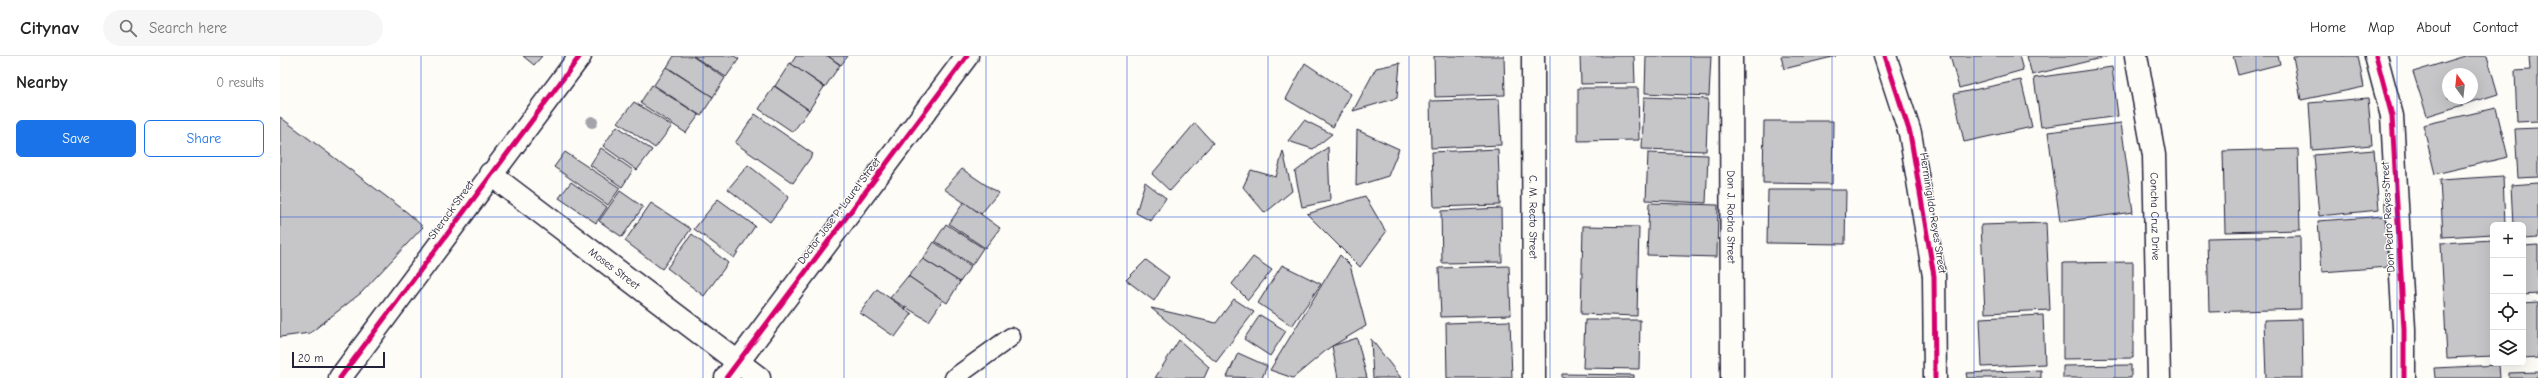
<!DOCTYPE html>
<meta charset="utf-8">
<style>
body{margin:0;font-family:"Comic Neue",sans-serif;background:#f6f6f6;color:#222}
.controls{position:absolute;right:12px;bottom:12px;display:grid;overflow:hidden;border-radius:6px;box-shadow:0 4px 16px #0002}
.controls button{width:36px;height:36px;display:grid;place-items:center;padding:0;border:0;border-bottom:1px solid #e0e0e0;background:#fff;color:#222;font:20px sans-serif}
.compass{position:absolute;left:2162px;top:12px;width:36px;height:36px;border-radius:50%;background:#fff;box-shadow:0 4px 16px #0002;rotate:345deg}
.scale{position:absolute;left:12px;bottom:10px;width:93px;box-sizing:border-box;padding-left:4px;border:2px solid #22223b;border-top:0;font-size:11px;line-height:14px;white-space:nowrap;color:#22223b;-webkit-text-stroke:3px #fdfcf7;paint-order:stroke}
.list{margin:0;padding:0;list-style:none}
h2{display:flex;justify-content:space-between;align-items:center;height:52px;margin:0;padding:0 16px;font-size:17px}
h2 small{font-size:13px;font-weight:400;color:#767676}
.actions{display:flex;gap:8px;padding:12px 16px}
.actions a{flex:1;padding:9px 0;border:1px solid #1a73e8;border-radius:6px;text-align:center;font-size:14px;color:#1a73e8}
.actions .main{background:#1a73e8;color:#fff}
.icon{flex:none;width:22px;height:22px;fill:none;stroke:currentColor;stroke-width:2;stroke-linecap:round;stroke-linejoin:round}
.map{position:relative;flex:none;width:2258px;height:322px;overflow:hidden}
header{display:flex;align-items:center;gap:24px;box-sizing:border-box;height:56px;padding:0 20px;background:#fff;border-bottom:1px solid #e0e0e0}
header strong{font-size:19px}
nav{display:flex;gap:22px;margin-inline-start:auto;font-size:14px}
.search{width:280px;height:36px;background:#f6f6f6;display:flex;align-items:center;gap:10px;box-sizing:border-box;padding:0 14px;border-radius:22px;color:#767676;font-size:15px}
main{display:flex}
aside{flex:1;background:#fff}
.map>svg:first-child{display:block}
.building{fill:#c6c6c8;stroke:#22223b;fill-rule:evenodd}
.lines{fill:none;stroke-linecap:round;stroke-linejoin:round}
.service-casing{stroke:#22223b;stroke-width:21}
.minor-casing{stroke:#22223b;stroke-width:25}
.tertiary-casing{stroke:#22223b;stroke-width:25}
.service{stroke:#fdfcf7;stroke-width:18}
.minor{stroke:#fdfcf7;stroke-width:22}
.tertiary{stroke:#fdfcf7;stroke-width:22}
.cycleway-casing{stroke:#fdfcf7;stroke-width:8}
.cycleway{stroke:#d6006c;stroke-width:5}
.tree{fill:#a3a3aa}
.grid{fill:none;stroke:#1d4ed8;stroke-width:1;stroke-opacity:0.55}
.labels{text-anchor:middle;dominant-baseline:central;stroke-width:3;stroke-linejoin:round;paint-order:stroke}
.street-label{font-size:11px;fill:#22223b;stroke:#fdfcf7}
</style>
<header>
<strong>Citynav</strong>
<div class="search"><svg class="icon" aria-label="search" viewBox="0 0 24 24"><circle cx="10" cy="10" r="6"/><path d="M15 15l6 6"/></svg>Search here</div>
<nav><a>Home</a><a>Map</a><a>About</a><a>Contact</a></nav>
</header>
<main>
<aside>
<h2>Nearby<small>0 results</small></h2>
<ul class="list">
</ul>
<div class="actions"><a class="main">Save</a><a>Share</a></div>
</aside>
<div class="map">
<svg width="2258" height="322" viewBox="0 0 2258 322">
<rect width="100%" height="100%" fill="#fdfcf7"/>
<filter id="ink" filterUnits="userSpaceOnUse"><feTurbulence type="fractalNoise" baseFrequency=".025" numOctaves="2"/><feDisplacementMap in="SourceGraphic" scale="8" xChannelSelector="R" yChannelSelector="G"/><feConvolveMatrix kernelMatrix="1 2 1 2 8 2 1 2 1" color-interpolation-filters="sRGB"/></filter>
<g filter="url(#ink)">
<g class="building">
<path d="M243,0H262L254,9Z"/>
<path d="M394,0H412L445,22L433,41L387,11Z"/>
<path d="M413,0H454L459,3L446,21Z"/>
<path d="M516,0H548L560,9L545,31L511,8Z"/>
<path d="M548,0H568L561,9Z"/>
<path d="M1154,0H1224L1225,39L1155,41Z"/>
<path d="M1300,0H1354L1355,27L1301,28Z"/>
<path d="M1366,0H1431L1429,40L1365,37Z"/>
<path d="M1501,0H1556L1504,13Z"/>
<path d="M1670,0H1739L1743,14L1679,32Z"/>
<path d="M1747,0H1829L1752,19Z"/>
<path d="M1953,0H1998L2000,8L1958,19Z"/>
<path d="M2013,0H2078L2084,31L2021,44Z"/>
<path d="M2185,0H2207L2218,38L2147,60L2133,16ZM2168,18H2192V42H2168Z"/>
<path d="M2249,0H2258V65L2237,66L2235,15L2250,14Z"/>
<path d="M510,7L544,31L529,54L495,30Z"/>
<path d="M1025,7L1071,38L1053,71L1006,43Z"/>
<path d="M1120,7L1117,42L1073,55L1096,12Z"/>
<path d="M386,11L433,41L421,60L374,29Z"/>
<path d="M1832,11L1838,60L1761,71L1754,22Z"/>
<path d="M1741,24L1752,71L1684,86L1674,38Z"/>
<path d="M372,29L419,59L406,77L360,47Z"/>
<path d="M494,30L529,54L513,76L479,53Z"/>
<path d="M1298,32H1358L1359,84L1298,85Z"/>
<path d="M1364,41L1428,43L1426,95L1362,93Z"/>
<path d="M2088,42L2092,89L2032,94L2029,47Z"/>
<path d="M1219,43L1221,89L1151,92L1150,45Z"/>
<path d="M354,46L392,70L375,92L338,66Z"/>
<path d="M2216,52L2228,101L2155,118L2143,69Z"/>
<path d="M475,58L533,98L513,127L455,87Z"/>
<path d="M0,61L128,157L143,171L81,237L30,277L0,281Z"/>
<path d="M1024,64L1052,78L1033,93L1008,85Z"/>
<path d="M1484,65H1553L1552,128L1483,127Z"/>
<path d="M915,67L933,87L890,135L872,118Z"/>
<path d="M1841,67L1853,156L1780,166L1768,76Z"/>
<path d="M337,70L372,94L357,114L323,90Z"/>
<path d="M2258,72V121L2238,122L2235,73Z"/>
<path d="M1077,74L1119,93L1108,120L1076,130Z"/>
<path d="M1048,91L1050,145L1022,151L1015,116Z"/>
<path d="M321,92L353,114L342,131L310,109Z"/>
<path d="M1218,93L1220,149L1154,151L1152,96Z"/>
<path d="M2018,93L2020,174L1945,176L1943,95Z"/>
<path d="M2094,94L2099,154L2039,160L2034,99Z"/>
<path d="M1003,95L1012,135L985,157L963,131L971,114L996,121Z"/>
<path d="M285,96L340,132L328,149L274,111Z"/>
<path d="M1368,97L1428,99L1426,147L1366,144Z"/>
<path d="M468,109L509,141L490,166L448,133Z"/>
<path d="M682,113L718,137L701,158L664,133Z"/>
<path d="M2223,120L2225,169H2213V178L2163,181L2160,124Z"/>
<path d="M291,126L327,151L316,167L279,142Z"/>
<path d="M865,126L886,142L871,165L856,157Z"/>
<path d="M2258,127V182L2243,183V169H2233L2231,129Z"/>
<path d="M1488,134H1566L1565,188L1487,187Z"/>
<path d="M340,135L363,151L342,181L319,165Z"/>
<path d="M1085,140L1106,176L1080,211L1027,158Z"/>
<path d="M438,143L475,170L454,202L414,173Z"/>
<path d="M684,146L720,172L705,192L669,168Z"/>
<path d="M371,147L411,173L382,213L345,185Z"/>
<path d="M1369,147L1438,149L1437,201L1367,199Z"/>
<path d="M1221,152L1222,206L1162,207L1161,155Z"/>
<path d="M2105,160L2108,211L2042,216L2038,165Z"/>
<path d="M1766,167L1770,254L1705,257L1701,169Z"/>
<path d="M666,168L703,192L692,209L655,185Z"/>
<path d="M1303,170L1359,171L1357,260L1301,258Z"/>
<path d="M412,178L448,207L424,240L387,212Z"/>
<path d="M2020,180L2021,253L1929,256L1927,182Z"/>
<path d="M2213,184V300L2167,302L2161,187Z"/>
<path d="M654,186L691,210L680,226L643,203Z"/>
<path d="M2258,189V238L2243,239V190Z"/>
<path d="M1060,199L1070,209L1086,270L1049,292L1013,322L990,314Z"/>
<path d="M973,201L992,214L968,244L952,228Z"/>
<path d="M643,203L680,226L667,247L628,220Z"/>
<path d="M866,204L889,221L874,245L846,224Z"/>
<path d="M1853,206V302L1783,303V207Z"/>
<path d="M1002,209L1041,228L1012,270L978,247Z"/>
<path d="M1229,210L1231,259L1161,261L1159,212Z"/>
<path d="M628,220L663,244L649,265L610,242Z"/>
<path d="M597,233L632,258L615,281L580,257Z"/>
<path d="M954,243L974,256L936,306L871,252L936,267Z"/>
<path d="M2258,246V302L2243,303V247Z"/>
<path d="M980,259L1006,275L990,300L964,283Z"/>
<path d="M1763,259L1765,308L1702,311L1700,262Z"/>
<path d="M2022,263L2023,322H1986L1984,264Z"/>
<path d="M1305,264H1360L1359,313L1303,312Z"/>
<path d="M1230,265L1232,322H1167L1166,267Z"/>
<path d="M1077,282L1087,322H1058L1052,290Z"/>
<path d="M1091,283L1121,322H1093Z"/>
<path d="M899,284L929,311L924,322H875Z"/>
<path d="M958,297L987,310L982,322L947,321Z"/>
<path d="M1851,309V322H1783V310Z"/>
<path d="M2219,309L2220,322H2155L2154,312Z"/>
<path d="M1761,314V322H1687L1686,317Z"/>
<path d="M2258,316V322H2229V317Z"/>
<path d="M1282,318L1354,319V322H1282Z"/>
</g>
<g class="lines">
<defs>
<path id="service" d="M674,322L731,281"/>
<g id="minor">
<path id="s1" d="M1253,0L1254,322"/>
<path id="s2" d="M1451,0L1452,322"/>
<path d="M1605,0L1630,77L1654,220L1655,322"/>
<path d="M2096,0L2112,60L2124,273V322"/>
<path id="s3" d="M210,118L479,322"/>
<path d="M60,322L300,0"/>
<path d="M446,322L687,0"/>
</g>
<g id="tertiary">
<path id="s4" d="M1856,0L1874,99L1879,322"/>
</g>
</defs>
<use href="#service" class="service-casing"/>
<use href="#minor" class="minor-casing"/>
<use href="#tertiary" class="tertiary-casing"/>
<use href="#service" class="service"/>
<use href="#minor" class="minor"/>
<use href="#tertiary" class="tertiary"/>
<defs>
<g id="cycleway">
<path d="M1605,0L1630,77L1654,220L1655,322"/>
<path d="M2096,0L2112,60L2124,273V322"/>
<path d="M60,322L300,0"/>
<path d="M446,322L687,0"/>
</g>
</defs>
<use href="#cycleway" class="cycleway-casing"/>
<use href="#cycleway" class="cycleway"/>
</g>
<circle class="tree" cx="312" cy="66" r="6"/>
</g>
<path class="grid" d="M141,0V322M282,0V322M423,0V322M564,0V322M706,0V322M847,0V322M988,0V322M1129,0V322M1270,0V322M1411,0V322M1552,0V322M1694,0V322M1835,0V322M1976,0V322M2117,0V322M0,161H2258"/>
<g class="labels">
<g class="street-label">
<text transform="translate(171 154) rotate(-54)">Sherack Street</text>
<text transform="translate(559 155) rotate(-53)">Doctor Jose P. Laurel Street</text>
<text transform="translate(1653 157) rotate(81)">Herminigildo Reyes Street</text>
<text stroke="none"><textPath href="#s4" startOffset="162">Concha Cruz Drive</textPath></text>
<text stroke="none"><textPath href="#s1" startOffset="161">C. M. Recto Street</textPath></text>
<text stroke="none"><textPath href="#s2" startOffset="161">Don J. Rocha Street</textPath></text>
<text transform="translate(2108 161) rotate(-93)">Don Pedro Reyes Street</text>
<text stroke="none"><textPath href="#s3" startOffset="156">Moses Street</textPath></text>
</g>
</g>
</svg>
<div class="controls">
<button>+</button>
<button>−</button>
<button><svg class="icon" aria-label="locate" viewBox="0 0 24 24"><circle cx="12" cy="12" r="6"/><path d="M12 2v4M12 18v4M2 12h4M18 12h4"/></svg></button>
<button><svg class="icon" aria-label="layers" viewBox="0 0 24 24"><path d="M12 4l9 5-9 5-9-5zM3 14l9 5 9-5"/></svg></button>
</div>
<svg class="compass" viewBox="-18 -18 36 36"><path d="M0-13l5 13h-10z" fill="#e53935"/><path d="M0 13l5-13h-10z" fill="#767676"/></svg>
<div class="scale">20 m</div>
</div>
</main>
